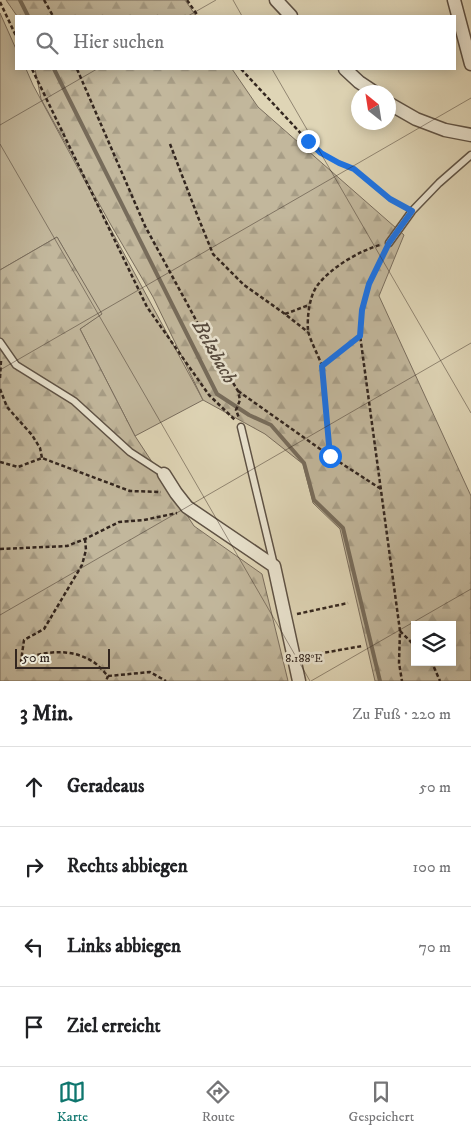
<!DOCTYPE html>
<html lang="de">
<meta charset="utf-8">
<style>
body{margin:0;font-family:"IM FELL DW Pica",serif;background:#f2f2f2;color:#202124}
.controls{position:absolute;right:15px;bottom:15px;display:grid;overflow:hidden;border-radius:0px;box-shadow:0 2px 12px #0003}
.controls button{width:45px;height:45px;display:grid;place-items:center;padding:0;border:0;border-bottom:1px solid #e0e0e0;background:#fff;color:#202124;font:25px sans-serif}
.compass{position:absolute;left:351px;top:85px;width:45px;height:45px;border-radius:50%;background:#fff;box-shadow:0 2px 12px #0003;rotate:330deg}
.scale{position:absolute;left:15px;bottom:12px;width:95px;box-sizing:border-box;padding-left:5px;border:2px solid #33261f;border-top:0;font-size:14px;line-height:18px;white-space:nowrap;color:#33261f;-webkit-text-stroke:4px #eae4d0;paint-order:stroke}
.stop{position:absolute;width:15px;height:15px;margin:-11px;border:4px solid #1a73e8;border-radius:50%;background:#fff}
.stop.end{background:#1a73e8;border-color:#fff;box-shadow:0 1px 5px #0008}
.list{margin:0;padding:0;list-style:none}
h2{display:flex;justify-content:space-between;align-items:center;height:65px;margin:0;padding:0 20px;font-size:21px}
h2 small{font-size:16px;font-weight:400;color:#757577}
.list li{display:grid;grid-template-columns:32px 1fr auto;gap:15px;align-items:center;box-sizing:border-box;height:80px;padding:0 20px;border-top:1px solid #e0e0e0}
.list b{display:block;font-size:19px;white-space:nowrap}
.list em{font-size:16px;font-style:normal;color:#757577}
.icon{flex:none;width:28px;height:28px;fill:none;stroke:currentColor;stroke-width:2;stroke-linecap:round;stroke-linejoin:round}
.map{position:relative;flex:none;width:471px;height:681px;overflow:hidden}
.search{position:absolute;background:#fff;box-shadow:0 2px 12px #0003;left:15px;right:15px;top:15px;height:55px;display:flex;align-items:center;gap:12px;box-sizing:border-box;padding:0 18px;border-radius:0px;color:#757577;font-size:19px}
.sheet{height:385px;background:#fff}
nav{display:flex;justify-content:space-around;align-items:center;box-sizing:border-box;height:70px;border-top:1px solid #e0e0e0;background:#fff;font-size:14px;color:#757577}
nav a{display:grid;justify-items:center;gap:2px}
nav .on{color:#0f766e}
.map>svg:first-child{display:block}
.green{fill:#c2b79c;stroke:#7a6e5e}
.forest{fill:url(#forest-firs);stroke:#7a6e5e;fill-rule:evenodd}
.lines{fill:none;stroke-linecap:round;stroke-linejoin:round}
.stream{stroke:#776c5b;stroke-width:4}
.service-casing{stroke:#5e5245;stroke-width:9}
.minor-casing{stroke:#5e5245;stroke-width:15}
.path{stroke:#33261f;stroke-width:2.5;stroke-dasharray:4 2.5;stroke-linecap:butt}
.service{stroke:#eae4d0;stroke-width:6}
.minor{stroke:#eae4d0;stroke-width:12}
.route{stroke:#1a73e8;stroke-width:6}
.ticks{fill:none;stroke:#33261f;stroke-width:1;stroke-opacity:0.45}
.labels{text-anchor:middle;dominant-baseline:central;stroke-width:5;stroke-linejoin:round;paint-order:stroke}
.water-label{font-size:20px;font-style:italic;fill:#55493d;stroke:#eae4d0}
.ticks-label{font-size:12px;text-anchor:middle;fill:#33261f;stroke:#eae4d0;stroke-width:5;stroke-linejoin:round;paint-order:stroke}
</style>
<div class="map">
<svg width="471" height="681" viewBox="0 0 471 681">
<defs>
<pattern id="forest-firs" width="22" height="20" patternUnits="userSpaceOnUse" patternTransform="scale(1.25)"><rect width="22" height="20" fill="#c2b79c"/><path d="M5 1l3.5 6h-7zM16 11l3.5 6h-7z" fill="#a79d86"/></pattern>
</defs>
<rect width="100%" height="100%" fill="#dfd5b6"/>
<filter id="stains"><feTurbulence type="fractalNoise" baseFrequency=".004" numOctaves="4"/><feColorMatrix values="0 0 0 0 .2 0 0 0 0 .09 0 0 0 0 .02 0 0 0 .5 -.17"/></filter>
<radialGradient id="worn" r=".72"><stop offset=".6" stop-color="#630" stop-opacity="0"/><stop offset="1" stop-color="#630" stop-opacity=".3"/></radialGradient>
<path class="green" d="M0,13L16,49V69H26L33,85L203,400L135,436L80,329L101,314L57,237L0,270Z"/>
<g class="forest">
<path d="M6,0H185L196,16H17Z"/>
<path d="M35,69H232L258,107L404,235L379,296L471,496V681H375L340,529L313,503L303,464L265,434L203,400L153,297L111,225L41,99ZM415,625H452V662H415Z"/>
<path d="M57,237L102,314L80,329L135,436L194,526L262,574L288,681H0V270Z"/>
</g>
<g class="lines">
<g class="stream">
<path d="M20,0L28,16"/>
<path d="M54,69L217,394L249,415L271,425L304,463L314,500L343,528L380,681"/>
</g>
<defs>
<g id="service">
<path d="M389,243L412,211L439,183L471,155"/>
<path d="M0,342L16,365L74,401L130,452L164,474"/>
<path d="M241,427L274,565"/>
</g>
<g id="minor">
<path d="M276,0L291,16"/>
<path d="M454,0L471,64"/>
<path d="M345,69L359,82L374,92"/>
<path d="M388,103L416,119L445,130L471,135"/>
<path d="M164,474L176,493L187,507L274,566L299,681"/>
</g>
</defs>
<use href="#service" class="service-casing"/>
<use href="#minor" class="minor-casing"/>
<g class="path">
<path d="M44,0L53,16"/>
<path d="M187,0L198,16"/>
<path d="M0,2L16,36"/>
<path d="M32,69L147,307L209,395L235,420"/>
<path d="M77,69L145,226L203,333L238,391L240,400L236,410L239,418"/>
<path d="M241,69L308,141L321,153L339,163L354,169L390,199L404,207"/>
<path d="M170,144L198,217L213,254L244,285L285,314L308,332"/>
<path d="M385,251L369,284L362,310L360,335L400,631L399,663L402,681"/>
<path d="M285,314L309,305"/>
<path d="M322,366C319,357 310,340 308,331C307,318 309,297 317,286C330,268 359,251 380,245"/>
<path d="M0,378L1,361"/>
<path d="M0,389L7,407L32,435L40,448L42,458"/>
<path d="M238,391L330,456L381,489"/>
<path d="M330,456L322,366L360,335"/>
<path d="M0,462L18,467L42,458L130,491L161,492"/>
<path d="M85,539L86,550L82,565L44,629L24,640L21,661C42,651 69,648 90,660C97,663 103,671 108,676L106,681"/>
<path d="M0,549L67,546L85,539L119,522L144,520L177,513"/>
<path d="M297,614L348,603"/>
<path d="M400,631L415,646"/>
<path d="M306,656L362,646"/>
<path d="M430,662L433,665L440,681"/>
<path d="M108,676L150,672L166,681"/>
</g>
<use href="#service" class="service"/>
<use href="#minor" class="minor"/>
</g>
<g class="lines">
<path class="route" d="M308,141L321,153L339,163L354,169L390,199L412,211L389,243L369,284L362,310L360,336L322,366L330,456"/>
</g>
<path class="ticks" d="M233,0L242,16M188,16L216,0M272,69L471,413M0,125L97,69M0,144L310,681M0,370L471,98M0,615L471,343M311,681L471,589"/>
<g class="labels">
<g class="water-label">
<text transform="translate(214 352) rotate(61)">Belzbach</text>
</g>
</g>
<g class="ticks-label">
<text x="304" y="662">8.188°E</text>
</g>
<rect width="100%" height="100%" filter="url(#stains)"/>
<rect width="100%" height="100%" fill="url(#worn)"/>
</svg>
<div class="controls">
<button><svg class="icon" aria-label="layers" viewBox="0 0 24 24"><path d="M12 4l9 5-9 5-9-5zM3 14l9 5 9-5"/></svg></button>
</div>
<svg class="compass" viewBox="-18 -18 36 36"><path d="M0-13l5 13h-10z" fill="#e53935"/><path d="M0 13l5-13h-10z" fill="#757577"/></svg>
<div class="scale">50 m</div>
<div class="stop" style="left:330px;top:456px"></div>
<div class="stop end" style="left:308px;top:141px"></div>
<div class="search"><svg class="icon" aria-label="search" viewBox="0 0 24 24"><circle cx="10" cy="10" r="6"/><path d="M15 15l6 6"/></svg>Hier suchen</div>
</div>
<section class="sheet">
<h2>3 Min.<small>Zu Fuß · 220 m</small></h2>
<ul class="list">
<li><svg class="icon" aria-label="ahead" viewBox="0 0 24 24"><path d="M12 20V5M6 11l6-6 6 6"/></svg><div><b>Geradeaus</b></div><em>50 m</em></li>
<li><svg class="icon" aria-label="right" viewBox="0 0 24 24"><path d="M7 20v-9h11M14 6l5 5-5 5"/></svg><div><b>Rechts abbiegen</b></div><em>100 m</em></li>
<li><svg class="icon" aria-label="left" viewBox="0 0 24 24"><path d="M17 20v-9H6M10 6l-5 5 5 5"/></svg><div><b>Links abbiegen</b></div><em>70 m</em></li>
<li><svg class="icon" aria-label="arrive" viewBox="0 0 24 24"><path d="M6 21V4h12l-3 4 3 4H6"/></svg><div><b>Ziel erreicht</b></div></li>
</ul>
</section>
<nav>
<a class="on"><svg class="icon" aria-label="map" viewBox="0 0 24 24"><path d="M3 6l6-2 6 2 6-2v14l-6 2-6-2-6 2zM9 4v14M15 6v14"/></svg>Karte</a>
<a><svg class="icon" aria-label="directions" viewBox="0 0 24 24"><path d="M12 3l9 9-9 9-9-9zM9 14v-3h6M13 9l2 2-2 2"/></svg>Route</a>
<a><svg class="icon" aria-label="saved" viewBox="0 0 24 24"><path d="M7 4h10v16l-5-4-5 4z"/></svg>Gespeichert</a>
</nav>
